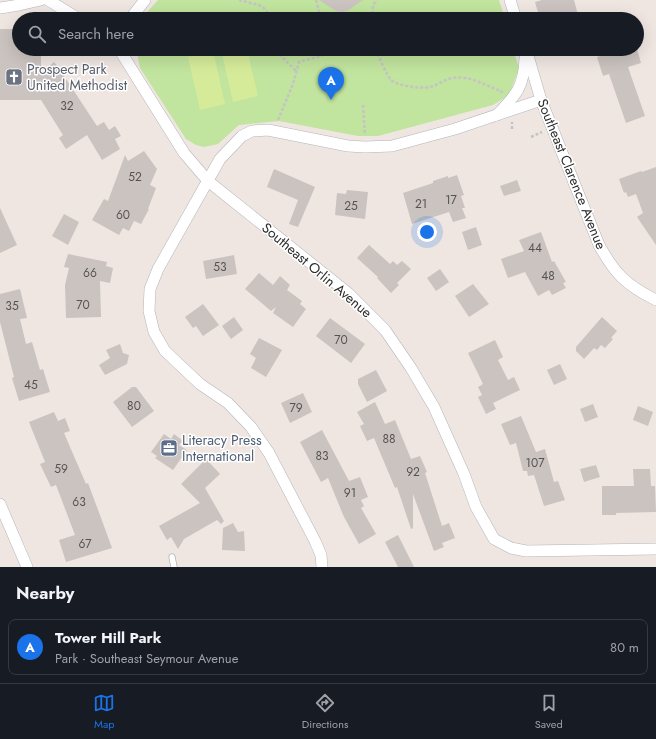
<!DOCTYPE html>
<meta charset="utf-8">
<style>
body{margin:0;font-family:Jost,sans-serif;background:#242831;color:#f1f3f6}
.you{position:absolute;left:427px;top:232px;width:14px;height:14px;margin:-10px;border:3px solid #fff;border-radius:50%;background:#1a73e8;box-shadow:0 0 0 6px #1a73e833}
.badge{display:grid;place-items:center;width:26px;height:26px;border-radius:50%;background:#1a73e8;color:#fff;font-size:13px;font-weight:700}
.pin{position:absolute;translate:-50% -33px;filter:drop-shadow(0 1px 2px #0008)}
.pin::after{content:'';position:absolute;top:21px;width:14px;height:12px;background:inherit;clip-path:polygon(0 0,100% 0,50% 100%)}
.list{margin:0;padding:0;list-style:none}
h2{display:flex;justify-content:space-between;align-items:center;height:52px;margin:0;padding:0 16px;font-size:17px}
h2 small{font-size:13px;font-weight:400;color:#9ea1a6}
.list li{display:grid;grid-template-columns:26px 1fr auto;gap:12px;align-items:center;box-sizing:border-box;height:56px;margin:0 8px 8px;padding:0 8px;border:1px solid #363941;border-radius:8px}
.list b{display:block;font-size:15px;white-space:nowrap}
.list p{margin:0;font-size:13px;white-space:nowrap;color:#9ea1a6}
.list em{font-size:13px;font-style:normal;color:#9ea1a6}
.icon{flex:none;width:22px;height:22px;fill:none;stroke:currentColor;stroke-width:2;stroke-linecap:round;stroke-linejoin:round}
.map{position:relative;flex:none;width:656px;height:567px;overflow:hidden}
.search{position:absolute;background:#171b24;box-shadow:0 4px 16px #0002;left:12px;right:12px;top:12px;height:44px;display:flex;align-items:center;gap:10px;box-sizing:border-box;padding:0 14px;border-radius:22px;color:#9ea1a6;font-size:15px}
.sheet{height:116px;background:#171b24}
nav{display:flex;justify-content:space-around;align-items:center;box-sizing:border-box;height:56px;border-top:1px solid #363941;background:#171b24;font-size:11px;color:#9ea1a6}
nav a{display:grid;justify-items:center;gap:2px}
nav .on{color:#1a73e8}
.map>svg:first-child{display:block}
.green{fill:#c1e49e}
.pitch{fill:#d6eb9a}
.building{fill:#cac3c0}
.lines{fill:none;stroke-linecap:round;stroke-linejoin:round}
.service-casing{stroke:#b1b5bd;stroke-width:7}
.minor-casing{stroke:#b1b5bd;stroke-width:12}
.path{stroke:#c4c4c4;stroke-width:2.5;stroke-dasharray:3 2;stroke-linecap:butt}
.service{stroke:#fff;stroke-width:5.5}
.minor{stroke:#fff;stroke-width:11}
.labels{text-anchor:middle;dominant-baseline:central;stroke-width:3;stroke-linejoin:round;paint-order:stroke}
.number-label{font-size:12px;fill:#555352}
.worship-label{font-size:14px;fill:#5b616d;stroke:#fff;text-anchor:start}
.street-label{font-size:14px;fill:#2e2e2e;stroke:#fff}
.service-label{font-size:14px;fill:#4e5e75;stroke:#fff;text-anchor:start}
</style>
<div class="map">
<svg width="656" height="567" viewBox="0 0 656 567">
<rect width="100%" height="100%" fill="#efe6e1"/>
<g class="green">
<path d="M158,0H499L505,19H141Z"/>
<path d="M136,49H513L519,68L509,95L493,105L378,136H358L279,121L239,125L218,144L204,147L196,145L186,139L140,68Z"/>
</g>
<g class="pitch">
<path d="M221,49H247L258,96L233,102Z"/>
<path d="M213,51L225,104L200,110L188,57Z"/>
</g>
<g class="building">
<path d="M319,0H363L347,11L342,12L336,11Z"/>
<path d="M542,0H574L579,19H562V15L548,19H540L535,2Z"/>
<path d="M0,29H19V49H41V74L54,62L65,75L64,76L97,126L104,122L109,130L115,126L121,136L115,139L120,149L102,160L87,135L66,149L59,138L63,135L41,100H0Z"/>
<path d="M622,49H637L641,63L628,67L645,116L626,123L609,74L603,76L597,57Z"/>
<path d="M144,151L157,169L150,185L156,188L148,209H149L141,224L134,221L129,231L123,228L119,235L92,220L104,199L108,201L125,155L128,161Z"/>
<path d="M656,167V245L637,217L643,213L636,194L628,197L626,192L624,193L619,179L641,171L642,172Z"/>
<path d="M274,169L315,187L298,227L289,224L298,200L267,187Z"/>
<path d="M457,175L464,195L461,196L465,208H462L466,218L453,222L449,212L412,224L403,193L433,183V181L448,176V178Z"/>
<path d="M517,180L521,191L504,196L500,186Z"/>
<path d="M347,190L368,192L365,219L335,215L337,193L346,194Z"/>
<path d="M0,208L17,245L0,253Z"/>
<path d="M64,214L79,222L68,245L52,236Z"/>
<path d="M476,227L482,245L468,250L462,232Z"/>
<path d="M541,232L552,262L554,261L566,282L563,283L566,288L552,295L549,290L538,296L525,272L508,278L501,259L524,251L519,240Z"/>
<path d="M369,245L390,264L393,261L397,265L402,261L411,269L397,283L399,285L391,293L377,278L378,277L357,258Z"/>
<path d="M68,254L107,262L106,266L113,268L110,283L100,281L101,317L66,318L65,285L69,268L64,267Z"/>
<path d="M234,255L237,274L206,279L203,261Z"/>
<path d="M440,269L449,282L436,291L427,278Z"/>
<path d="M259,273L273,285L280,276L290,285L287,290L302,301L300,304L306,309L293,327L273,313L276,307L271,311L245,289Z"/>
<path d="M473,284L489,304L469,317L455,296Z"/>
<path d="M20,289L27,318L20,319L26,344L32,342L40,370L43,369L50,392L19,401L12,378L14,377L0,322V294Z"/>
<path d="M203,304L219,325L203,336L196,326L193,328L185,317Z"/>
<path d="M234,317L243,330L231,339L222,326Z"/>
<path d="M602,317L617,331L611,338L613,339L605,348L601,345L597,350L594,348L584,359L576,351V347Z"/>
<path d="M330,318L365,344L351,363L316,336Z"/>
<path d="M259,338L282,350L266,377L251,368L256,358L250,354Z"/>
<path d="M495,340L503,357L498,360L508,380L514,377L520,390L493,403L496,409L486,414L478,397L482,395L478,387L483,384L468,353Z"/>
<path d="M120,344L123,353L129,355L127,364L105,375L99,365L110,358L106,350Z"/>
<path d="M560,364L567,379L554,385L547,370Z"/>
<path d="M376,370L387,391L367,402L358,384V379Z"/>
<path d="M132,387H136L154,411L132,427L113,402Z"/>
<path d="M303,393L312,412L290,423L281,403Z"/>
<path d="M375,402L385,424L395,420L411,459L420,456L427,472L425,473L442,526L449,523L455,538L442,543L444,547L434,551L413,494V528L411,529L397,487L395,488L374,438L367,441L360,426L364,424L357,412Z"/>
<path d="M593,404L598,417L585,422L580,409Z"/>
<path d="M638,406L653,412L648,426L633,420Z"/>
<path d="M54,412L58,421L65,418L70,431L64,433L86,484L88,483L104,526L112,548L66,562L59,540L75,535L56,485L51,487L40,464L45,462L29,422Z"/>
<path d="M521,416L536,452L545,449L554,482L558,481L565,500L544,506L534,475L528,476L527,471H523L516,443L510,445L501,424Z"/>
<path d="M322,430L349,481L360,477L368,497L361,500L364,506L361,508L376,534L359,544L344,517L328,478L321,482L300,442Z"/>
<path d="M164,434L171,439L174,434L183,441L179,445L187,450L173,470L155,458L157,456L151,452Z"/>
<path d="M206,459L220,474L205,488L224,521L221,524L217,520L184,539L178,549L171,537L167,540L159,526L200,503L181,484Z"/>
<path d="M596,465L600,477L584,482L580,469Z"/>
<path d="M633,469H650L651,486H655L656,512L616,513V515H602V486H634Z"/>
<path d="M233,523L238,532L244,531L245,551L222,550L223,528Z"/>
<path d="M398,535L414,567H398L385,542Z"/>
</g>
<g class="lines">
<defs>
<path id="service" d="M172,557L174,567"/>
<g id="minor">
<path d="M48,0L79,19"/>
<path d="M510,0L516,19"/>
<path d="M0,8L19,5L41,0"/>
<path d="M130,19L145,0"/>
<path d="M119,49L184,153L208,181L348,293L385,330L411,368L434,407L464,474L476,507L494,539L511,548L526,551L656,549"/>
<path d="M526,49L541,100L599,245C615,274 626,285 656,300"/>
<path d="M497,115C516,95 524,87 525,58"/>
<path d="M0,504L27,567"/>
<path d="M322,567L321,555L315,541L269,453L251,427L228,403L200,384L165,351L154,332L149,311L150,289L158,269L220,159L242,136L252,131L268,130L348,146L365,147L392,146L455,129L541,100"/>
</g>
</defs>
<use href="#service" class="service-casing"/>
<use href="#minor" class="minor-casing"/>
<g class="path">
<path d="M239,0L262,6L273,19"/>
<path d="M316,0L321,19"/>
<path d="M372,19L373,5L377,0"/>
<path d="M279,49L280,55L296,71"/>
<path d="M376,49C378,55 387,76 391,80C398,86 421,89 430,87C438,85 445,79 453,78C470,75 486,86 501,91L502,93"/>
<path d="M321,55L323,49"/>
<path d="M363,105L365,135"/>
<path d="M278,120L293,84L299,62L338,51L350,49"/>
<path d="M512,129V122"/>
<path d="M531,137L542,132"/>
</g>
<use href="#service" class="service"/>
<use href="#minor" class="minor"/>
</g>
<defs>
<symbol id="church-square" viewBox="-11 -11 22 22"><rect x="-9" y="-9" width="18" height="18" rx="4" fill="#6b7280" stroke="#fff"/><path d="M-1.2-6h2.4v3.5h3.3v2.4h-3.3V6h-2.4V-.1h-3.3v-2.4h3.3Z" fill="#fff"/></symbol>
<symbol id="office-square" viewBox="-11 -11 22 22"><rect x="-9" y="-9" width="18" height="18" rx="4" fill="#5c6f8a" stroke="#fff"/><path d="M-6-3h4V-5.5h4V-3h4V5H-6ZM-1-4.5V-3h2v-1.5ZM-6 0V1H6V0Z" fill="#fff"/></symbol>
</defs>
<g fill-rule="evenodd">
<use href="#church-square" x="4" y="67" width="20" height="20"/>
<use href="#office-square" x="159" y="438" width="20" height="20"/>
</g>
<g class="labels">
<g class="number-label">
<text x="67" y="106">32</text>
<text x="135" y="177">52</text>
<text x="451" y="200">17</text>
<text x="421" y="204">21</text>
<text x="351" y="206">25</text>
<text x="123" y="215">60</text>
<text x="535" y="248">44</text>
<text x="220" y="267">53</text>
<text x="90" y="273">66</text>
<text x="548" y="276">48</text>
<text x="83" y="305">70</text>
<text x="12" y="306">35</text>
<text x="341" y="340">70</text>
<text x="31" y="385">45</text>
<text x="134" y="406">80</text>
<text x="296" y="408">79</text>
<text x="389" y="439">88</text>
<text x="322" y="456">83</text>
<text x="535" y="463">107</text>
<text x="61" y="469">59</text>
<text x="413" y="472">92</text>
<text x="350" y="493">91</text>
<text x="79" y="502">63</text>
<text x="85" y="544">67</text>
</g>
<g class="worship-label">
<text x="27" y="69">Prospect Park<tspan x="27" dy="16">United Methodist</tspan></text>
</g>
<g class="street-label">
<text transform="translate(572 174) rotate(68)">Southeast Clarence Avenue</text>
<text transform="translate(317 270) rotate(40)">Southeast Orlin Avenue</text>
</g>
<g class="service-label">
<text x="182" y="440">Literacy Press<tspan x="182" dy="16">International</tspan></text>
</g>
</g>
</svg>
<div class="you"></div>
<div class="pin badge" style="left:331px;top:100px">A</div>
<div class="search"><svg class="icon" aria-label="search" viewBox="0 0 24 24"><circle cx="10" cy="10" r="6"/><path d="M15 15l6 6"/></svg>Search here</div>
</div>
<section class="sheet">
<h2>Nearby<small></small></h2>
<ul class="list">
<li><span class="badge">A</span><div><b>Tower Hill Park</b><p>Park · Southeast Seymour Avenue</p></div><em>80 m</em></li>
</ul>
</section>
<nav>
<a class="on"><svg class="icon" aria-label="map" viewBox="0 0 24 24"><path d="M3 6l6-2 6 2 6-2v14l-6 2-6-2-6 2zM9 4v14M15 6v14"/></svg>Map</a>
<a><svg class="icon" aria-label="directions" viewBox="0 0 24 24"><path d="M12 3l9 9-9 9-9-9zM9 14v-3h6M13 9l2 2-2 2"/></svg>Directions</a>
<a><svg class="icon" aria-label="saved" viewBox="0 0 24 24"><path d="M7 4h10v16l-5-4-5 4z"/></svg>Saved</a>
</nav>
